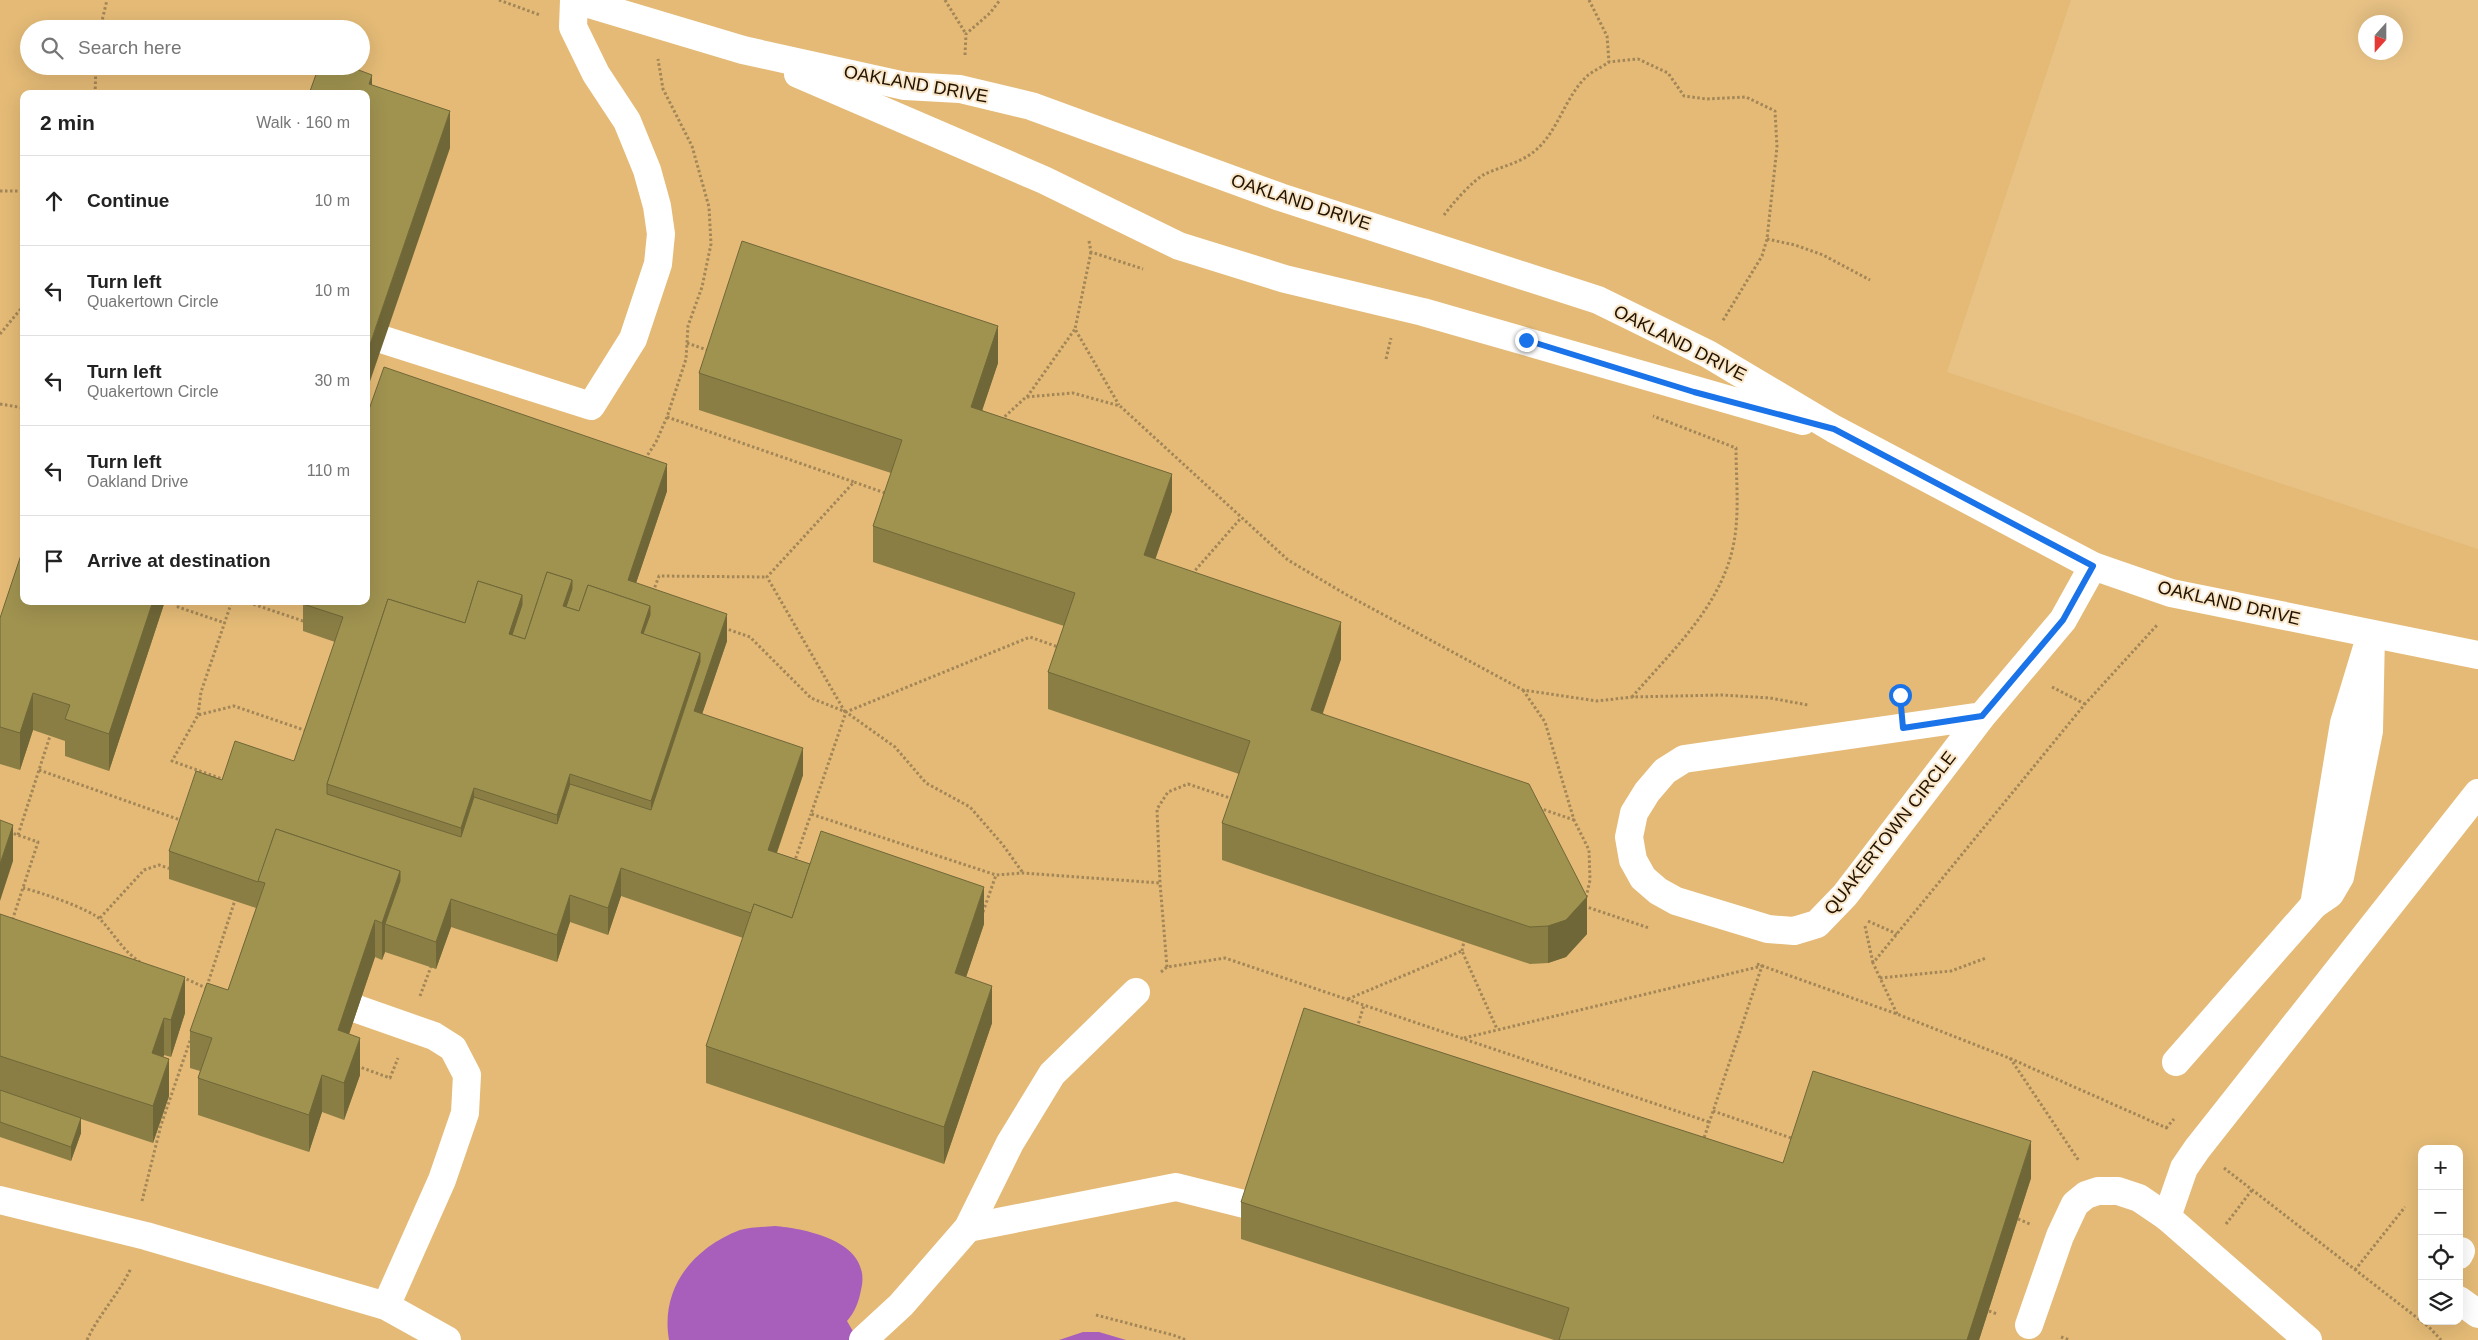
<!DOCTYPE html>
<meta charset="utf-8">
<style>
body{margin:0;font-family:Arial,sans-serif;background:#f6f6f6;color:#222}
.controls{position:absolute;right:15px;bottom:15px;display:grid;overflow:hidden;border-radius:10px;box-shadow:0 5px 20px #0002}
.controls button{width:45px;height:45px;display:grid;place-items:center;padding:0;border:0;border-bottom:1px solid #e0e0e0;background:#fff;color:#222;font:25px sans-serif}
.compass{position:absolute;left:2358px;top:15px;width:45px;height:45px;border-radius:50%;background:#fff;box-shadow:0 5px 20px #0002;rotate:201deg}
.stop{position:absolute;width:15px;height:15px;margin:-11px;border:4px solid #1a73e8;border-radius:50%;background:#fff}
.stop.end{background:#1a73e8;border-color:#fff;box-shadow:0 1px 5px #0008}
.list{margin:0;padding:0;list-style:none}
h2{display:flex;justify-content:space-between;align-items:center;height:65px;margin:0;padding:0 20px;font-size:21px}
h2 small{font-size:16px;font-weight:400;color:#767676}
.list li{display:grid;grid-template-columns:32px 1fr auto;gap:15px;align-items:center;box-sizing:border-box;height:90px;padding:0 20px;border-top:1px solid #e0e0e0}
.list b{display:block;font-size:19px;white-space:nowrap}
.list p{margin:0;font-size:16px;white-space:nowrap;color:#767676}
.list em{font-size:16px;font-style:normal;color:#767676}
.icon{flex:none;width:28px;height:28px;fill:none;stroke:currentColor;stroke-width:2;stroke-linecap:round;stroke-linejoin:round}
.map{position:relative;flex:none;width:2478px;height:1340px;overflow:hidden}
.search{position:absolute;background:#fff;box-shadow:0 5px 20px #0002;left:20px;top:20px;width:350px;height:55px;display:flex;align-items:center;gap:12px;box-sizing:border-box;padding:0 18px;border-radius:28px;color:#767676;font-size:19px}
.panel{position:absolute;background:#fff;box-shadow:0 5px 20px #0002;left:20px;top:90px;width:350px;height:515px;border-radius:10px}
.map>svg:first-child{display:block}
.built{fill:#e4ba76;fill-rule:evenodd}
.water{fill:#a75fbb}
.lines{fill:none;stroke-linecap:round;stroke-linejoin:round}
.path{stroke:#a38657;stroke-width:3;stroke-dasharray:2.5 2.5;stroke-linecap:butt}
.minor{stroke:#fff;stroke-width:28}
.wall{fill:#8a7e45}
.shaded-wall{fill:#706738}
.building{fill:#a09350;stroke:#706738;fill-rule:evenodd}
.route{stroke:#1a73e8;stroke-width:6}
.labels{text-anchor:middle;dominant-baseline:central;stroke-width:4;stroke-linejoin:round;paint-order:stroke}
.street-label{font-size:18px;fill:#211300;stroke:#fae6c8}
</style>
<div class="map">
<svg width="2478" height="1340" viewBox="0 0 2478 1340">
<rect width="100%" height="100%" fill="#e8c285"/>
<path class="built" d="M0,0H2071L1947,372L2478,549V1340H0ZM29,29H361V66H29ZM24,94H366V601H24ZM2422,1149H2459V1321H2422Z"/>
<g class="water">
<path d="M775,1226C808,1229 873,1242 861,1290C859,1301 855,1312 847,1321L858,1340H669C660,1288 693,1248 740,1230C750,1227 764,1227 775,1226Z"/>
<path d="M1083,1332H1099L1126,1340H1059Z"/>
</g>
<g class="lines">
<g class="path">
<path d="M499,0L540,15"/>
<path d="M945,0L966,34"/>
<path d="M1589,0L1607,36L1609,62L1638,59L1668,73L1684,96L1707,99L1746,97L1775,111L1777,147L1767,239L1762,256L1722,322"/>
<path d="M100,29L107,0"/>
<path d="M965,55L966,34L990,13L1000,0"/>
<path d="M95,94L96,66"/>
<path d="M0,191H24"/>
<path d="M1444,215C1453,203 1472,181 1485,174C1502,166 1522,163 1537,149C1559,129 1565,97 1587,76C1593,71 1602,67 1609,62"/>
<path d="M1767,239L1795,245L1823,255L1870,280"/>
<path d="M1089,241L1091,252L1143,269"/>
<path d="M1091,252L1075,329L1119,405"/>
<path d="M0,334L24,305"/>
<path d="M687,343L710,351"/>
<path d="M1386,359L1391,338"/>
<path d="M1027,397L1075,329"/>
<path d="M0,404L24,408"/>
<path d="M667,417L854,482"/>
<path d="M1001,420L1026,397L1073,393L1120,406L1288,560L1347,595L1523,690L1597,701L1632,697L1722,695L1770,698L1808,705"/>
<path d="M645,459L656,442L667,417L686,359L688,326L702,287L711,244L709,207L692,146L663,89L658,59"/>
<path d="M1192,574L1241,518"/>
<path d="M653,592L659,576L767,577"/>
<path d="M180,601L178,607L225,623"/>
<path d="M244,601L306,622"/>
<path d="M724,628L750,637L811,698L846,712L895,747L926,783L970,807L1003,845L1023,873"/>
<path d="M1061,648L1030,637L846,712L811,814L996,875L1023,873L1160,883"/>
<path d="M2052,687L2085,704"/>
<path d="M1523,690L1545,722L1574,820L1589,850L1590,880L1586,898"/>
<path d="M1632,697C1671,652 1720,607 1733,547C1740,515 1736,480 1736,448L1653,416"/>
<path d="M845,712L767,577L854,482L888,494"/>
<path d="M198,715L201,692L232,601"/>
<path d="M39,770L183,821"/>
<path d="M225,780L172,761L198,715L234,706L307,731"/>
<path d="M1539,808L1574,820"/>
<path d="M9,832L38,842L12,921"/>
<path d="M18,835L50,736"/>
<path d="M794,863L811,814"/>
<path d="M23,888C40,892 90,909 101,920C114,934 124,952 140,962"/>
<path d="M1584,906L1649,928"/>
<path d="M983,912L996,875"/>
<path d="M100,918L144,870L159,865L171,869"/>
<path d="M1868,921L1897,934"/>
<path d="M1865,926L1873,963"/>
<path d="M1462,951L1464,941"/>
<path d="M1757,964L1897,1014L2009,1058L2169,1129"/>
<path d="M1167,967L1160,883L1157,809L1168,792L1188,784L1233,799"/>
<path d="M1161,972L1167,967L1225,958L1709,1122"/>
<path d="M182,977L206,988"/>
<path d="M1880,978L1951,971L1986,958"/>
<path d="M207,986L236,897"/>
<path d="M420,996L432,964"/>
<path d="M1348,999L1462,951L1497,1029"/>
<path d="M1897,1014L1873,963L2085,704L2158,624"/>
<path d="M1357,1028L1364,1005"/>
<path d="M1464,1038L1762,966L1703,1141"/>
<path d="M2010,1058L2079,1161"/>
<path d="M357,1066L390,1078L398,1058"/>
<path d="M1713,1111L1794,1139"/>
<path d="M2166,1128L2174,1119"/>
<path d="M2224,1168L2429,1327L2441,1340"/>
<path d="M142,1201L161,1125L192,1035"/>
<path d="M2018,1219L2030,1224"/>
<path d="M2226,1224L2252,1190"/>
<path d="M2355,1270L2405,1207"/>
<path d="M1989,1311L1997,1314"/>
<path d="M1096,1315L1173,1335L1186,1340"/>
<path d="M2061,1337L2070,1340"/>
<path d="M87,1340C99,1314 119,1294 131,1268"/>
</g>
<g class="minor">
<path d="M576,0L743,50L905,86L960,89L1031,106L1280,197L1598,300L1708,354L1834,429L2093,566L2171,593L2478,655"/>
<path d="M798,74L1044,180L1179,246L1285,279L1423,312L1803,421"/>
<path d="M384,340L591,406L633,339L658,264L661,234L657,206L647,170L627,121L596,74L573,27L574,0"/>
<path d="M2371,634L2369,731L2340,877L2330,894L2314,905L2344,723Z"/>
<path d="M1982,716L1684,759L1665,771L1647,792L1634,813L1629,837L1633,860L1643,878L1658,891L1676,901L1768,929L1794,931L1817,924L1845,895L1982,716L2063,620L2093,566"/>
<path d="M357,1009L434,1036L453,1048L467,1075L465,1113L442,1180L386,1306"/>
<path d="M2176,1062L2314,905"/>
<path d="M0,1200L146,1236L386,1306L447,1340"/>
<path d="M2167,1217L2184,1168L2197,1149L2478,793"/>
<path d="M968,1228L1176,1187L1252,1206"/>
<path d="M2459,1255L2461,1251"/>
<path d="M2459,1300L2478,1314"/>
<path d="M2029,1325L2060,1236L2075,1204L2086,1195L2098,1191H2118L2139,1198L2167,1217L2308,1340"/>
<path d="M863,1340L901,1305L968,1228L1010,1143L1052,1074L1136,992"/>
</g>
</g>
<g class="wall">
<path d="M998,363L982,410L1172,511L1155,559L1341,659L1323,713L1587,934L1566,957L1548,963L1530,964L1222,860V823L1239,774L1048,709V672L1064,626L873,562V526L891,473L699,410V373Z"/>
<path d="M667,491L636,583L727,641L702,714L803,775L777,853L984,924L966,977L992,1023L944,1164L706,1083V1046L743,938L621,896L608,935L570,922L557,962L451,927L436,969L385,952L382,960L375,957L349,1034L360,1075L344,1120L322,1112L309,1152L198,1115V1078L200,1071L190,1068V1031L228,990L256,908L169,879V851L222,780L294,761L335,642L303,631V604Z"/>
<path d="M24,601H165L109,771L65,756V741L33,730L20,770L0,764V618Z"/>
<path d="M0,914L185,1013L171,1057L164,1055L163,1057L169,1096L153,1143L81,1119V1133L71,1161L0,1137Z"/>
<path d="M1783,1163L2031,1178L1979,1340H1554L1241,1239V1202Z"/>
</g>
<g class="shaded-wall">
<path d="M372,75V111L369,84Z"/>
<path d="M450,111V148L366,393V356Z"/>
<path d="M998,326V363L971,444V407Z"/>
<path d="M667,464V491L628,607V580Z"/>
<path d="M1172,474V511L1144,592V555Z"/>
<path d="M572,580V617L563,606Z"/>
<path d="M522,595V632L517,646L509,634Z"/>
<path d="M153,601H165L109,771V734Z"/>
<path d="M650,606V643L641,633Z"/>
<path d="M727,614V641L694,738V711Z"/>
<path d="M1341,622V659L1311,747V710Z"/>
<path d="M700,653V689L651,837V801Z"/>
<path d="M33,693V730L20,770V733Z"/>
<path d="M803,748V775L768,878V850Z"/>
<path d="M570,774V811L557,852V815Z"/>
<path d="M474,788V825L461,865V828Z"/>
<path d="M13,825V861L0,901V864Z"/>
<path d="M621,868V896L608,935V908Z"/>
<path d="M400,871V908L385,924V952L382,960V923Z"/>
<path d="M984,887V924L955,1010V973Z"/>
<path d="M570,895V922L557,962V935Z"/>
<path d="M1587,897V934L1566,957L1548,963V926Z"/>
<path d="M451,899V927L436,969V942Z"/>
<path d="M375,920V957L338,1067V1030Z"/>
<path d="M185,977V1013L171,1057V1020Z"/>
<path d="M992,986V1023L944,1164V1127Z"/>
<path d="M164,1018V1055L152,1090V1053Z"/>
<path d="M360,1038V1075L344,1120V1083Z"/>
<path d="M169,1059V1096L153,1143V1106Z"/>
<path d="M322,1075V1112L309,1152V1115Z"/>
<path d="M81,1118V1133L71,1161V1147Z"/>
<path d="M2031,1141V1178L1979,1340H1967Z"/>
</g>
<g class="building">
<path d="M319,66H348L372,75L369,84L450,111L366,356V94H309Z"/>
<path d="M742,241L998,326L971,407L1172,474L1144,555L1341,622L1311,710L1529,784L1587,897L1566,920L1548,926L1530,927L1222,823L1250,741L1048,672L1075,593L873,526L902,440L699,373Z"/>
<path d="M384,367L667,464L628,580L727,614L694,711L803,748L768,850L810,864L792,918L754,904L751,913L621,868L608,908L570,895L557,935L451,899L436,942L385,924L400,881V871L276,829L258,882L169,851L196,771L222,780L235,741L294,761L343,617L303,604L304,601H366V418ZM547,572L572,580V589L566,607L579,611L588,585L650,606V615L643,634L700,653V662L651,810L570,784L557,824L474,797L461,837L327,794V784L388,599L465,623L478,581L522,595V605L512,635L525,639Z"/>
<path d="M24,546V601H153L109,734L65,719L70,705L33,693L20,733L0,727V618Z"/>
<path d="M547,572L572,580L563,606L579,611L588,585L650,606L641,633L700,653L651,801L570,774L557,815L474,788L461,828L327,784L388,599L465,623L478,581L522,595L509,634L525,639Z"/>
<path d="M0,820L13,825L0,864Z"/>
<path d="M276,829L400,871L382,923L375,920L338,1030L360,1038L344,1083L322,1075L309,1115L198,1078L212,1038L190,1031L207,983L228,990L265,883L258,881Z"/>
<path d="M821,831L984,887L955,973L992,986L944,1127L706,1046L754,904L792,918Z"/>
<path d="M0,914L185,977L171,1020L164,1018L152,1053L169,1059L153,1106L0,1056Z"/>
<path d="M1304,1008L1783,1163L1813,1071L2031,1141L1967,1340H1559L1569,1308L1241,1202Z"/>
<path d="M0,1090L81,1118L71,1147L0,1122Z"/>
</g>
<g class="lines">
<path class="route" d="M1526,340L1694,392L1834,429L2093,566L2063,620L1982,716L1903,728L1900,695"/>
</g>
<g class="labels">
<g class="street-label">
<text transform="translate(916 84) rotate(10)">OAKLAND DRIVE</text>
<text transform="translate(1301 202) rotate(18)">OAKLAND DRIVE</text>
<text transform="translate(1680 343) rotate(27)">OAKLAND DRIVE</text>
<text transform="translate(2229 603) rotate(13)">OAKLAND DRIVE</text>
<text transform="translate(1890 833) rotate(-52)">QUAKERTOWN CIRCLE</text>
</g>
</g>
</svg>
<div class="controls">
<button>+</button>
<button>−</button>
<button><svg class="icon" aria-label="locate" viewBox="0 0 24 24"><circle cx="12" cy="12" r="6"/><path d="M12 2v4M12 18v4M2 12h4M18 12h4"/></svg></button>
<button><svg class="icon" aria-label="layers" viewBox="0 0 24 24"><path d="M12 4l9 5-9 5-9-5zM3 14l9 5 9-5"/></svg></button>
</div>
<svg class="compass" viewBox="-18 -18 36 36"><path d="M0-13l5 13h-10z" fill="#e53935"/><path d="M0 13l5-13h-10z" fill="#767676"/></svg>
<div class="stop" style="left:1900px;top:695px"></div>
<div class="stop end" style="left:1526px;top:340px"></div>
<div class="search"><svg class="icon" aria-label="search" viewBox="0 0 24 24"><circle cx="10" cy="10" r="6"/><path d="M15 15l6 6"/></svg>Search here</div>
<section class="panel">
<h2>2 min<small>Walk · 160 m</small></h2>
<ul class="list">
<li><svg class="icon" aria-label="ahead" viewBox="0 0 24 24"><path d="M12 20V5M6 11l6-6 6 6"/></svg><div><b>Continue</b></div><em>10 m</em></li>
<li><svg class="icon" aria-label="left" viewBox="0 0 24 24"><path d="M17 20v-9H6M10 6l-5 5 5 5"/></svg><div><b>Turn left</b><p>Quakertown Circle</p></div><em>10 m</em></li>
<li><svg class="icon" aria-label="left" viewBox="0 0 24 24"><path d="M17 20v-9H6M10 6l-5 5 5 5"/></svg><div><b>Turn left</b><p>Quakertown Circle</p></div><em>30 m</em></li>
<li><svg class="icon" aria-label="left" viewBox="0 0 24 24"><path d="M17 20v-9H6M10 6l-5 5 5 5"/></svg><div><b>Turn left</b><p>Oakland Drive</p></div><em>110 m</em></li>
<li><svg class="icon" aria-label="arrive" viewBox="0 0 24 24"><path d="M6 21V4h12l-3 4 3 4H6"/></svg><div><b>Arrive at destination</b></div></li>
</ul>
</section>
</div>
